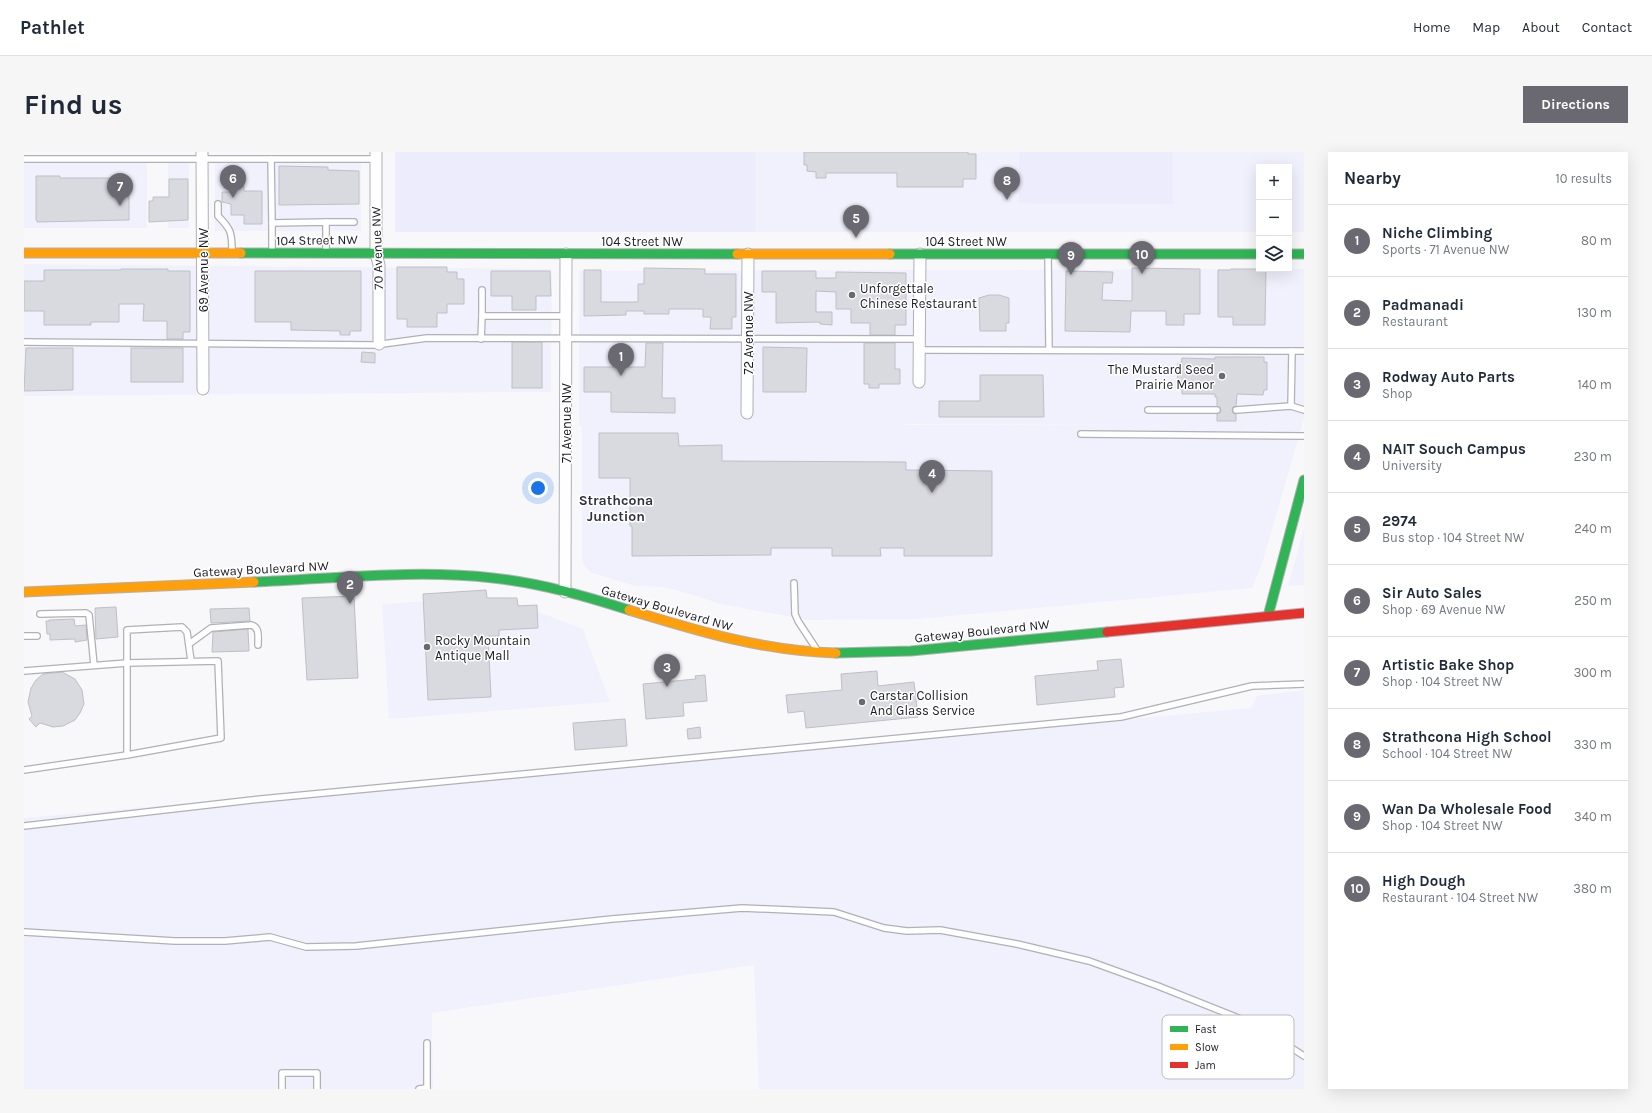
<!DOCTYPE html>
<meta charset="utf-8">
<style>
body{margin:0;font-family:Karla,sans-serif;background:#f6f6f7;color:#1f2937}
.controls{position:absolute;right:12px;top:12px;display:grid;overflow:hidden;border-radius:0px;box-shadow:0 4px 16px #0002}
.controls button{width:36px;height:36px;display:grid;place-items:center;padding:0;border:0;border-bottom:1px solid #e0e1e3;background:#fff;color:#1f2937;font:20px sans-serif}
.you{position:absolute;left:514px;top:336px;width:14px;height:14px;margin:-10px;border:3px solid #fff;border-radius:50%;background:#1a73e8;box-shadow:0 0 0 6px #1a73e833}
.badge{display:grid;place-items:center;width:26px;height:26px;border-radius:50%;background:#6a6971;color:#fff;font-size:13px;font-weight:700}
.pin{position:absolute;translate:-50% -33px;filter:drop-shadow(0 1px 2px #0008)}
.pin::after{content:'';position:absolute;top:21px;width:14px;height:12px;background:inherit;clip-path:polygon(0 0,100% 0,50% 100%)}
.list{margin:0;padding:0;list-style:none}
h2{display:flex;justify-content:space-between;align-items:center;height:52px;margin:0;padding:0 16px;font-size:17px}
h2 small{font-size:13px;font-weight:400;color:#747a83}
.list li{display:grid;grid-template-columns:26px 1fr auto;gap:12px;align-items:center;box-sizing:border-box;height:72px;padding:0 16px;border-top:1px solid #e0e1e3}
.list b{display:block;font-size:15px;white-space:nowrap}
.list p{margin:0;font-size:13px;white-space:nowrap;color:#747a83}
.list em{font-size:13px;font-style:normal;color:#747a83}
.icon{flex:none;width:22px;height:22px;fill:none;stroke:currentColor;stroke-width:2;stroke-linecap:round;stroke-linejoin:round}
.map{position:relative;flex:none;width:1280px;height:937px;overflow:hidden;border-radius:0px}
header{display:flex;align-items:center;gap:24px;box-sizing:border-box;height:56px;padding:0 20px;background:#fff;border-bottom:1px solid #e0e1e3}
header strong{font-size:19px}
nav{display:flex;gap:22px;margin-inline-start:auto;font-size:14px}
.intro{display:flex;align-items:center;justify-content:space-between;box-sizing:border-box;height:96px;padding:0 24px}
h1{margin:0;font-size:28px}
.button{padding:10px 18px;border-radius:0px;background:#6a6971;color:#fff;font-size:14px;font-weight:700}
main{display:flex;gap:24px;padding:0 24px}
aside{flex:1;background:#fff;border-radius:0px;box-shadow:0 4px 16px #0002}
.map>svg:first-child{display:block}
.built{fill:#f1f1fd;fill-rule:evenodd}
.green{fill:#ececfd}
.building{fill:#d9d9e0;stroke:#bfbfc5}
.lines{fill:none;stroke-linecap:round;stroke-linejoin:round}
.lane-casing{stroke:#b0b0b6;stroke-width:8}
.street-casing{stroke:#b0b0b6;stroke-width:13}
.fast-casing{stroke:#b0b0b6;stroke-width:11}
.slow-casing{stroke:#b0b0b6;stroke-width:11}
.jam-casing{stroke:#b0b0b6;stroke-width:11}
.lane{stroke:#fefefe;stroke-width:5.5}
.street{stroke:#fefefe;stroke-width:11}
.fast{stroke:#30b455;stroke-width:9}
.slow{stroke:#ff9f0a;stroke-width:9}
.jam{stroke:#e5322d;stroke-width:9}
.poi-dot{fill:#6a6971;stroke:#fff;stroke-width:1.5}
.labels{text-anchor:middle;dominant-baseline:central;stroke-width:3;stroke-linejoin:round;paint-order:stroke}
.street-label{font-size:13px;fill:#1d1c26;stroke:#fff}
.poi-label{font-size:13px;fill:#1d1c26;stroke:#fff;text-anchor:start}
.neighbourhood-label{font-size:14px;font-weight:bold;fill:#313044;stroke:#fff}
.key{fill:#fff;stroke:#bbbbbe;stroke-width:1}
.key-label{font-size:11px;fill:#1d1c26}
</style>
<header>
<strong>Pathlet</strong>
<nav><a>Home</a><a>Map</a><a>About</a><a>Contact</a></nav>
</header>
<div class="intro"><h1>Find us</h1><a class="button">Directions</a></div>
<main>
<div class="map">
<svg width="1280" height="937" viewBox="0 0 1280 937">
<rect width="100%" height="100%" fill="#f8f8fb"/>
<g class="built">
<path d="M731,0H1280V80H1265V15H1235V80H731Z"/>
<rect x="0" y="11" width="123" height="65"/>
<rect x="144" y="11" width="21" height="65"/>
<rect x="191" y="11" width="146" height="68"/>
<path d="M0,112L528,117L527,240L0,244Z"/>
<path d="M1280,117V267L1237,415L1228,436L894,467L784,468L696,452L663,441L638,435L611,434L568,421L560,414L558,408V274H555V119ZM881,272H1127L881,273Z"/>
<path d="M1280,376V433L1264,434Z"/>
<path d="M475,445L559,477L586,550L365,567L358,452Z"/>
<path d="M1280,538V937H735L730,813L408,861L409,937H0V666L1227,556L1233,544Z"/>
</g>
<g class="green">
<rect x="371" y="0" width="360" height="80"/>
<path d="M995,0H1149V52L995,51Z"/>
</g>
<g class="building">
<path d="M780,0H944V2H952V27H939V35H873V21H802V26H792V20L783,19V13H780Z"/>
<path d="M255,14L304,15V18L335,19V52L255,53Z"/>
<path d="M12,24H36V26H105V68L13,70V68H12Z"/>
<path d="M145,27H164V68L125,70V49H129V45H145Z"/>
<path d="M206,34H220V39H238V72H220V63H207V52L198,50V40H207Z"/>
<path d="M373,115H423V120H433V127H440V152H423V161H413V175H383V167H373Z"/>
<path d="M620,116L681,117V122H712V165H708V177H686L687,165H679V157H645V162H620V159H602V163L560,164V118H577V150H614V132H620Z"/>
<path d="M1108,116L1176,117V162H1160V173H1142V159H1107L1106,180L1041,179L1042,119L1089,120L1088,131H1079L1078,148L1108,149Z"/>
<path d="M97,117H144V119H166V180H159V187H143V169H119L120,152H95V170H67V173H20V159H0V129H20V118H97Z"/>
<path d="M1207,117H1242L1241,173H1209V165H1194V118H1206Z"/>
<path d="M231,119H337V179H326V183H316V179L267,178V170H231Z"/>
<path d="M467,119H526L527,144H512V158H488V144H467Z"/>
<path d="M738,119H792V126H812V120L882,121V173H871V183H846V171H827V157H812V140L792,139V160H808V173L796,172V170L752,171V140H738Z"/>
<path d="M965,143H975L985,146V171H982V179H956L955,146Z"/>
<rect x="488" y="190" width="30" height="46"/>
<path d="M622,191H639L638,246H651V261L587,260V240H560V215H621Z"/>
<path d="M840,191H871V217H876V232H855V236H845V232H840Z"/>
<path d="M739,195L783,196L782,240H739Z"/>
<path d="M2,196H49V238L0,239Z"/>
<rect x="107" y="196" width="52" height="34"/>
<path d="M338,200L351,201V211L337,210Z"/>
<path d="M1191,205H1240V210H1243V238H1240L1239,243L1213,242L1212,254L1209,255L1208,258L1209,261L1212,262V269H1193V262L1196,260L1197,258L1193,254V245H1191V242H1158V237H1153L1154,211H1157L1158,206L1191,207Z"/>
<path d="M956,223H1019L1020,265H915V249H956Z"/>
<path d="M575,281H654L655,294L698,293V309L882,310V318L968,319V404H880V396H856L857,404H808V396H747V403L608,404V374H606V326H575Z"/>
<path d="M462,438L463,446H493L494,454L513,453L514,476L475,478V484H464L467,545L404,548L399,442Z"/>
<path d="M330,444L334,526L283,528L278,446Z"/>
<path d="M92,455L94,485L72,487L71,456Z"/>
<path d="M225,456L226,469L187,471L186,457Z"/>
<path d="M50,467L51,474L62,473L63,488L51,490V487L26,488V482H23L22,469H25V468Z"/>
<path d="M224,477L225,499L188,500L189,480Z"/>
<path d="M1097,507L1100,535L1090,536L1091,545L1013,553L1011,524L1074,518L1073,509Z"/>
<path d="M853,519L854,534L890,530L894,565L782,576L780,559L764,561L762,543L818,538L817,522Z"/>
<path d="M38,520L51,527L58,538L60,552L56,561L51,568L39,574L29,575L16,571L12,575L5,567L8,564L4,550L7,536L12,528L19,522Z"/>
<path d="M681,523L683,549L659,551L660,564L622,567L619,532L672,527L671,524Z"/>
<path d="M601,567L603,594L551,598L549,571Z"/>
<path d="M676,575L677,586L664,587L663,577Z"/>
</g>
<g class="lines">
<defs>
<g id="lane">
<path d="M0,7H352"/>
<path d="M247,7L248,71"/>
<path d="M194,52V64C207,77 208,81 208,99"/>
<path d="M302,70H330"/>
<path d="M248,100V71L302,70V100"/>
<path d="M1024,102L1025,198"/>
<path d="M458,138V164H541"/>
<path d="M457,187L458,164"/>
<path d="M0,190L351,193L403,186L895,187"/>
<path d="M895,198L1280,199"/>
<path d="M1267,254L1268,199"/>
<path d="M1124,258H1193"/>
<path d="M1212,258L1267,254L1280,258"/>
<path d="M1057,282L1280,284"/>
<path d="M770,431L771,462L774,469L793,498"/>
<path d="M16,462L62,461L65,463L70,513"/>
<path d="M0,484H13"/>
<path d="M165,492L187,476L227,473C236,475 234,485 234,493"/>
<path d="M0,519L103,511L194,509L197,586L103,603L0,618"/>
<path d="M103,603V478L158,475L163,480L167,509"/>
<path d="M0,674L237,647L1097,565L1228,534L1280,532"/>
<path d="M0,780L151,789H201L246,785L282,795L332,794L588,767L718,756L810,760L860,776L883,779L916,778L993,792L1065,809L1134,834L1232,873L1280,904"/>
<path d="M403,891V937"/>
<path d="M258,937V921H293V937"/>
<path d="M395,937L403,936"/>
</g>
<g id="street">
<path d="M178,0L179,237"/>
<path d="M352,0V101L355,113V192"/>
<path d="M895,230L896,102"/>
<path d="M723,261L724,102"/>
<path d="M541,440L542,102"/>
</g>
<g id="fast">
<path d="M217,101L713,102"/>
<path d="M866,102H1235"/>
<path d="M1265,102H1280"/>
<path d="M230,430C309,427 390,417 469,426C516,431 561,444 605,458"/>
<path d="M1244,464L1280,328"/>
<path d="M812,501L887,499L1083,480"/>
</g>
<g id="slow">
<path d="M0,101H217"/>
<path d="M713,102H866"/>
<path d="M0,440L230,430"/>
<path d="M605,458C674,479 739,499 812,501"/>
</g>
<path id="jam" d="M1083,480L1280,461"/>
</defs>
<use href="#lane" class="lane-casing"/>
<use href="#street" class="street-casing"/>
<use href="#fast" class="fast-casing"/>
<use href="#slow" class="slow-casing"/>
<use href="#jam" class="jam-casing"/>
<use href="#lane" class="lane"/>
<use href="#street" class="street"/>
<use href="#fast" class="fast"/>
<use href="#slow" class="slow"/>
<use href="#jam" class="jam"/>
</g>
<g class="poi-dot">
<circle cx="828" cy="143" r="4"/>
<circle cx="1198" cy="224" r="4"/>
<circle cx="403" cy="495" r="4"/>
<circle cx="838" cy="550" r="4"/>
</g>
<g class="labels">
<g class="street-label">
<text transform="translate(293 88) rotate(-1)">104 Street NW</text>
<text x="618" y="89">104 Street NW</text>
<text x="942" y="89">104 Street NW</text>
<text transform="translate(353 96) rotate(-92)">70 Avenue NW</text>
<text transform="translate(179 118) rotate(-90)">69 Avenue NW</text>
<text transform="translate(724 181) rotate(-90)">72 Avenue NW</text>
<text transform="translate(542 271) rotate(-90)">71 Avenue NW</text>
<text transform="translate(237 417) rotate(-3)">Gateway Boulevard NW</text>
<text transform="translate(643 456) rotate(16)">Gateway Boulevard NW</text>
<text transform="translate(958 479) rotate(-6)">Gateway Boulevard NW</text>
</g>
<g class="poi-label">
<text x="836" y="136">Unforgettale<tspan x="836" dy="15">Chinese Restaurant</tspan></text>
<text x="1190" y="217" text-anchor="end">The Mustard Seed<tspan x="1190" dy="15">Prairie Manor</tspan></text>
<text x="411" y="488">Rocky Mountain<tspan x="411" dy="15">Antique Mall</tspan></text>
<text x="846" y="543">Carstar Collision<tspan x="846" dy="15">And Glass Service</tspan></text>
</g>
<g class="neighbourhood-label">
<text x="592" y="348">Strathcona<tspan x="592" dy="16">Junction</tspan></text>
</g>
</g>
<rect x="1138" y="863" width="132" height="64" rx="6" class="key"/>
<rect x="1146" y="874" width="18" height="6" fill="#30b455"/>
<rect x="1146" y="892" width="18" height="6" fill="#ff9f0a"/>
<rect x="1146" y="910" width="18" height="6" fill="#e5322d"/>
<g class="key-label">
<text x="1171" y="881">Fast</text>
<text x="1171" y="899">Slow</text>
<text x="1171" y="917">Jam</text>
</g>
</svg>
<div class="controls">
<button>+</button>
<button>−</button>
<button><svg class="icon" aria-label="layers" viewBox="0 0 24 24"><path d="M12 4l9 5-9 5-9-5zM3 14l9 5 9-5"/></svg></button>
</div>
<div class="you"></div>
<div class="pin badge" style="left:597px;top:224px">1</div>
<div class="pin badge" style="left:326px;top:452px">2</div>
<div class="pin badge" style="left:643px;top:535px">3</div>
<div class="pin badge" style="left:908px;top:341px">4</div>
<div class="pin badge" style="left:832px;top:86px">5</div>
<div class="pin badge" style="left:209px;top:46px">6</div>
<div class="pin badge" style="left:96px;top:54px">7</div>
<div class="pin badge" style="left:983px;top:48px">8</div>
<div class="pin badge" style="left:1047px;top:123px">9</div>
<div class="pin badge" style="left:1118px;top:122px">10</div>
</div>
<aside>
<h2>Nearby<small>10 results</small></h2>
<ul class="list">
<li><span class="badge">1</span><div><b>Niche Climbing</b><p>Sports · 71 Avenue NW</p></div><em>80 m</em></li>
<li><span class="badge">2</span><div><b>Padmanadi</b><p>Restaurant</p></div><em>130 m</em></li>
<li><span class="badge">3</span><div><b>Rodway Auto Parts</b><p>Shop</p></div><em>140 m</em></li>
<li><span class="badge">4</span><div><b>NAIT Souch Campus</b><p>University</p></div><em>230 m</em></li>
<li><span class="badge">5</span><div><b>2974</b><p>Bus stop · 104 Street NW</p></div><em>240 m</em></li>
<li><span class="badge">6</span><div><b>Sir Auto Sales</b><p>Shop · 69 Avenue NW</p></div><em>250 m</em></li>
<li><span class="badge">7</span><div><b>Artistic Bake Shop</b><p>Shop · 104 Street NW</p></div><em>300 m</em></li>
<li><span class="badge">8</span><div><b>Strathcona High School</b><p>School · 104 Street NW</p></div><em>330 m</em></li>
<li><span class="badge">9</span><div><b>Wan Da Wholesale Food</b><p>Shop · 104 Street NW</p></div><em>340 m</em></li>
<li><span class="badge">10</span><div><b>High Dough</b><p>Restaurant · 104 Street NW</p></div><em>380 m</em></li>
</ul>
</aside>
</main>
